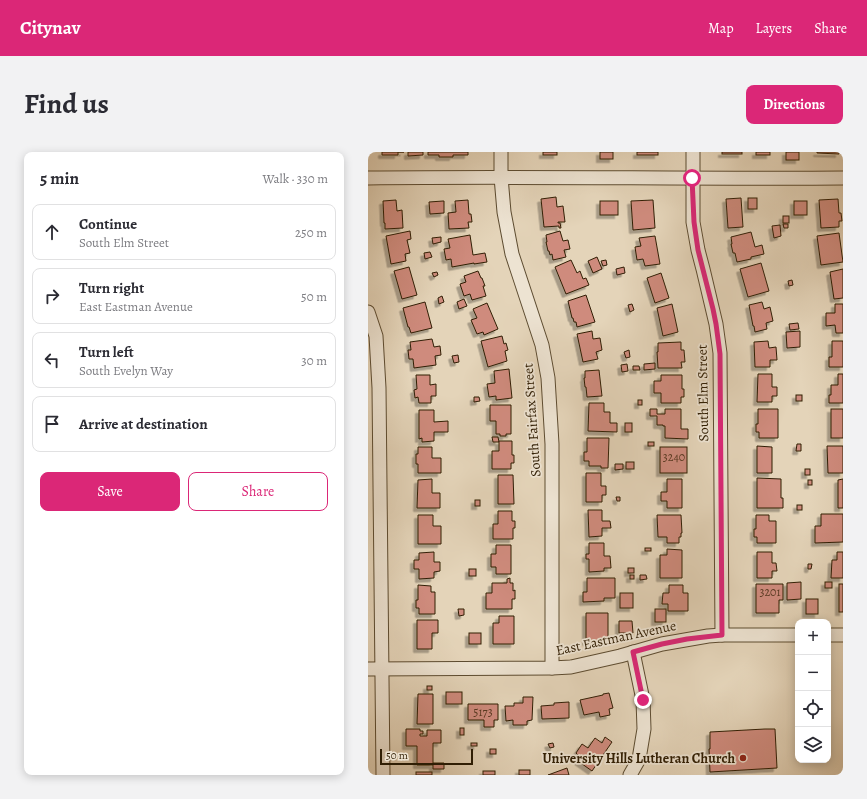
<!DOCTYPE html>
<meta charset="utf-8">
<style>
body{margin:0;font-family:Alegreya,serif;background:#f2f2f3;color:#2b2b33}
.controls{position:absolute;right:12px;bottom:12px;display:grid;overflow:hidden;border-radius:8px;box-shadow:0 2px 10px #0003}
.controls button{width:36px;height:36px;display:grid;place-items:center;padding:0;border:0;border-bottom:1px solid #e1e1e2;background:#fff;color:#2b2b33;font:20px sans-serif}
.scale{position:absolute;left:12px;bottom:10px;width:93px;box-sizing:border-box;padding-left:4px;border:2px solid #301e04;border-top:0;font-size:11px;line-height:14px;white-space:nowrap;color:#301e04;-webkit-text-stroke:3px #ede3d2;paint-order:stroke}
.stop{position:absolute;width:12px;height:12px;margin:-9px;border:3px solid #db2777;border-radius:50%;background:#fff}
.stop.end{background:#db2777;border-color:#fff;box-shadow:0 1px 4px #0008}
.list{margin:0;padding:0;list-style:none}
h2{display:flex;justify-content:space-between;align-items:center;height:52px;margin:0;padding:0 16px;font-size:17px}
h2 small{font-size:13px;font-weight:400;color:#7c7c81}
.list li{display:grid;grid-template-columns:26px 1fr auto;gap:12px;align-items:center;box-sizing:border-box;height:56px;margin:0 8px 8px;padding:0 8px;border:1px solid #e1e1e2;border-radius:8px}
.list b{display:block;font-size:15px;white-space:nowrap}
.list p{margin:0;font-size:13px;white-space:nowrap;color:#7c7c81}
.list em{font-size:13px;font-style:normal;color:#7c7c81}
.actions{display:flex;gap:8px;padding:12px 16px}
.actions a{flex:1;padding:9px 0;border:1px solid #db2777;border-radius:8px;text-align:center;font-size:14px;color:#db2777}
.actions .main{background:#db2777;color:#fff}
.icon{flex:none;width:22px;height:22px;fill:none;stroke:currentColor;stroke-width:2;stroke-linecap:round;stroke-linejoin:round}
.map{position:relative;flex:none;width:475px;height:623px;overflow:hidden;border-radius:8px}
header{display:flex;align-items:center;gap:24px;box-sizing:border-box;height:56px;padding:0 20px;background:#db2777;color:#fff}
header strong{font-size:19px}
nav{display:flex;gap:22px;margin-inline-start:auto;font-size:14px}
.intro{display:flex;align-items:center;justify-content:space-between;box-sizing:border-box;height:96px;padding:0 24px}
h1{margin:0;font-size:28px}
.button{padding:10px 18px;border-radius:8px;background:#db2777;color:#fff;font-size:14px;font-weight:700}
main{display:flex;gap:24px;padding:0 24px}
aside{flex:1;background:#fff;border-radius:8px;box-shadow:0 2px 10px #0003}
.map>svg:first-child{display:block}
.building{fill:#cf8b7d;stroke:#301e04;filter:url(#shadow)}
.lines{fill:none;stroke-linecap:round;stroke-linejoin:round}
.minor-casing{stroke:#5d4c31;stroke-width:15}
.minor{stroke:#ede3d2;stroke-width:13}
.route{stroke:#db2777;stroke-width:5}
.poi-dot{fill:#8f2418;stroke:#ede3d2;stroke-width:1.5}
.labels{text-anchor:middle;dominant-baseline:central;stroke-width:3.5;stroke-linejoin:round;paint-order:stroke}
.number-label{font-size:12px;fill:#583922}
.street-label{font-size:14px;fill:#301e04;stroke:#ede3d2}
.poi-label{font-size:14px;font-weight:bold;fill:#301e04;stroke:#ede3d2;text-anchor:end}
</style>
<header>
<strong>Citynav</strong>
<nav><a>Map</a><a>Layers</a><a>Share</a></nav>
</header>
<div class="intro"><h1>Find us</h1><a class="button">Directions</a></div>
<main>
<aside>
<h2>5 min<small>Walk · 330 m</small></h2>
<ul class="list">
<li><svg class="icon" aria-label="ahead" viewBox="0 0 24 24"><path d="M12 20V5M6 11l6-6 6 6"/></svg><div><b>Continue</b><p>South Elm Street</p></div><em>250 m</em></li>
<li><svg class="icon" aria-label="right" viewBox="0 0 24 24"><path d="M7 20v-9h11M14 6l5 5-5 5"/></svg><div><b>Turn right</b><p>East Eastman Avenue</p></div><em>50 m</em></li>
<li><svg class="icon" aria-label="left" viewBox="0 0 24 24"><path d="M17 20v-9H6M10 6l-5 5 5 5"/></svg><div><b>Turn left</b><p>South Evelyn Way</p></div><em>30 m</em></li>
<li><svg class="icon" aria-label="arrive" viewBox="0 0 24 24"><path d="M6 21V4h12l-3 4 3 4H6"/></svg><div><b>Arrive at destination</b></div></li>
</ul>
<div class="actions"><a class="main">Save</a><a>Share</a></div>
</aside>
<div class="map">
<svg width="475" height="623" viewBox="0 0 475 623">
<defs>
<filter id="shadow"><feDropShadow dx="-3.5" dy="3.5" stdDeviation="0" flood-color="#0004"/></filter>
</defs>
<rect width="100%" height="100%" fill="#e4d4b9"/>
<filter id="stains"><feTurbulence type="fractalNoise" baseFrequency=".005" numOctaves="4"/><feColorMatrix values="0 0 0 0 .2 0 0 0 0 .09 0 0 0 0 .02 0 0 0 .5 -.17"/></filter>
<radialGradient id="worn" r=".72"><stop offset=".6" stop-color="#630" stop-opacity="0"/><stop offset="1" stop-color="#630" stop-opacity=".3"/></radialGradient>
<g class="building">
<path d="M14,0H36H30V3H14Z"/>
<path d="M40,0H55V3L40,4Z"/>
<path d="M60,0H100V3H85V5H71V3H60Z"/>
<rect x="175" y="0" width="14" height="3"/>
<rect x="232" y="0" width="13" height="7"/>
<rect x="269" y="0" width="21" height="3"/>
<rect x="354" y="0" width="20" height="2"/>
<rect x="388" y="0" width="14" height="3"/>
<rect x="418" y="0" width="13" height="8"/>
<path d="M449,0H471V2L449,1Z"/>
<path d="M188,45L189,55L195,54L197,70H190V71H192L193,76H191V74L176,75L173,47Z"/>
<path d="M373,46L375,75L360,76L358,47Z"/>
<rect x="380" y="46" width="9" height="11"/>
<path d="M470,47L471,61H473L474,69H471V75L453,76L451,48Z"/>
<path d="M28,48L29,59L34,58L35,76L17,77V71H16L15,49Z"/>
<path d="M100,48L101,62H103L104,70H100L101,76L81,77L80,61L88,60L87,49Z"/>
<path d="M285,48L287,76L265,78L263,49Z"/>
<path d="M75,49H76V61L62,62L61,50Z"/>
<rect x="232" y="49" width="18" height="14"/>
<rect x="426" y="49" width="13" height="14"/>
<rect x="415" y="64" width="6" height="7"/>
<path d="M415,72H420V76H416Z"/>
<path d="M412,73L413,84L406,86L404,74Z"/>
<path d="M42,79L43,87L39,88L42,101L37,102L38,109L23,112L18,84Z"/>
<path d="M192,79L195,89L200,88L202,97L196,98L198,105L185,108L184,102L182,103L181,99H180L178,90H179L178,83Z"/>
<path d="M383,80L387,95L394,93L396,102L383,105V107L369,110L367,101H365L363,92H364L363,85Z"/>
<path d="M471,81L475,110L453,113L449,84Z"/>
<path d="M102,83L105,103L117,101L119,110L106,112V111L84,115L83,107L78,108L76,97L82,96L80,87Z"/>
<path d="M287,84L292,112L277,114L275,107L269,108L267,95L273,94L271,86Z"/>
<path d="M73,85V90L65,92L64,86Z"/>
<path d="M62,100L64,105L57,107L56,101Z"/>
<path d="M229,105L234,117L225,121L220,109Z"/>
<path d="M203,108L209,121L212,119L215,127L218,126L221,133L198,142L187,115Z"/>
<path d="M238,108L239,113L235,114L233,109Z"/>
<path d="M393,111L401,139L380,145L372,117Z"/>
<path d="M41,115L49,143L34,147L26,119Z"/>
<path d="M256,115L257,121L249,123L248,117Z"/>
<path d="M475,117V146L466,147L462,120Z"/>
<path d="M110,119L113,126H114L117,134H115L118,144L104,148L102,142L96,144L92,132L98,130L96,124Z"/>
<path d="M69,120L70,123L66,125L64,121Z"/>
<path d="M293,121L301,146L287,151L279,126Z"/>
<path d="M424,128L425,133L421,134L420,129Z"/>
<path d="M218,143L227,170L209,175L208,170H206L205,166H204L200,149Z"/>
<path d="M74,144L76,150L71,152L70,146Z"/>
<path d="M96,147L99,154L91,157L89,150Z"/>
<path d="M57,150L64,176L43,181L41,175H40L35,156Z"/>
<path d="M394,150L396,157L402,155L405,169L398,171L399,177L387,180L386,174H385L381,153Z"/>
<path d="M119,151L130,177L116,183L115,180L109,182L103,168L109,166L105,157Z"/>
<path d="M264,152L266,158L262,160L260,153Z"/>
<path d="M304,152L310,180L295,184L289,156Z"/>
<path d="M467,152H475V181H468L467,173L458,174V161H467Z"/>
<path d="M430,171L431,177L422,178L421,172Z"/>
<path d="M224,179L225,187L232,186L234,198L228,200L230,207L215,210L209,182Z"/>
<path d="M432,179V195L419,196L418,180Z"/>
<path d="M134,184L136,192L138,191L140,198L137,199L139,209L120,215L113,189Z"/>
<path d="M64,187L66,195L72,194L73,203L67,204L68,213L46,216L45,207H41L40,198H43L42,190Z"/>
<path d="M400,189L401,196L408,195L409,208H402V215H387L386,190Z"/>
<path d="M464,189H475V215H461V205H464Z"/>
<path d="M313,190V198H316L317,210H313L314,216H290L289,200H290V191Z"/>
<path d="M261,198L262,205L258,206L256,200Z"/>
<path d="M90,203L91,210L86,211L84,204Z"/>
<path d="M287,211V217L276,218V212Z"/>
<path d="M259,212L260,219L254,220L253,213Z"/>
<path d="M265,214H271L272,218H265Z"/>
<path d="M141,217L144,246L128,248V244L121,245L119,232L127,231L126,219Z"/>
<path d="M231,218L234,244L219,245L218,235H217L216,226H217V219Z"/>
<path d="M390,222H404V235H409V244H404V250H389Z"/>
<path d="M470,222H475V251H461V243H463V233H470Z"/>
<path d="M48,223H62V233L68,232V244H63V251H51L50,245L47,246L46,238L49,237Z"/>
<path d="M293,223H314V237H316V245H313V251H293V241H286V229H293Z"/>
<rect x="428" y="243" width="6" height="6"/>
<path d="M106,245H111L112,249L106,250Z"/>
<rect x="270" y="248" width="4" height="5"/>
<path d="M221,251H236V260H242V271H249V280L220,279Z"/>
<path d="M122,253H143V282H138V284H132V282H128V269H122Z"/>
<path d="M282,257H289V262H297V257H313V277H320V287L297,286V274H295V273H289V264H282Z"/>
<path d="M390,257H410V286H391V280H388V272H390Z"/>
<rect x="463" y="257" width="12" height="29"/>
<path d="M51,258H66V270L80,269V280H66V289L54,290V286L51,287Z"/>
<rect x="257" y="271" width="7" height="9"/>
<path d="M124,285H130L131,290H125Z"/>
<path d="M219,286H241L240,316H233V314H221V309H216V300H219Z"/>
<path d="M131,289H144V303H146V311H143V317H124V299H131Z"/>
<rect x="280" y="290" width="6" height="4"/>
<path d="M429,292H433V299H428Z"/>
<path d="M389,294L404,295V321H389Z"/>
<path d="M459,294H475V321H460Z"/>
<path d="M50,295H64V306H73V321H50V312H48V302H50Z"/>
<rect x="292" y="295" width="27" height="26"/>
<rect x="258" y="310" width="8" height="7"/>
<path d="M247,312H255V317L247,318Z"/>
<rect x="437" y="317" width="5" height="6"/>
<path d="M218,321H233V334H238V343H234V350H218Z"/>
<path d="M130,323H145L146,352H130Z"/>
<path d="M389,326L413,327V346H415V356H389Z"/>
<path d="M64,327V341H72V356H49L50,328Z"/>
<path d="M299,327H314V356H299V349H293V340H299Z"/>
<path d="M475,327V356H470V328Z"/>
<rect x="440" y="328" width="4" height="5"/>
<path d="M248,345H252V349H249Z"/>
<rect x="107" y="348" width="5" height="6"/>
<rect x="429" y="353" width="5" height="5"/>
<path d="M220,358H234V369H242L243,376H234V384L221,385Z"/>
<path d="M130,359H144V369H147V376H145V387H125V372H130Z"/>
<path d="M453,362H475V390L447,391V374H453Z"/>
<path d="M50,363H65V374H73V392H50Z"/>
<path d="M289,363H313L314,381H313V385H311V391H299V385H290Z"/>
<path d="M388,363H401V369H408V391H389V385H386V377H388Z"/>
<path d="M221,391H236V404H242L243,416H236V419L221,420V407H218V402H221Z"/>
<path d="M128,393H143V422H128V415H123V402H128Z"/>
<rect x="277" y="396" width="6" height="3"/>
<path d="M299,397L314,398V426H292V403H299Z"/>
<path d="M66,400V410H72V419L66,420V426L51,427V417H46V408H51V401Z"/>
<path d="M389,400H404V411H408L409,419H404V426H389Z"/>
<path d="M469,400H475V426H463L464,408H469Z"/>
<path d="M440,412H444L443,417H440Z"/>
<rect x="260" y="416" width="6" height="5"/>
<rect x="101" y="417" width="7" height="7"/>
<rect x="262" y="423" width="4" height="4"/>
<path d="M272,423H278L279,427L272,428Z"/>
<path d="M142,426V431H145V439L147,438V447H144V457H118V441H124V431H139V427Z"/>
<path d="M219,426H247V446H236V449L215,450V440H219Z"/>
<path d="M433,430V447L419,448V431Z"/>
<rect x="457" y="430" width="7" height="6"/>
<path d="M388,432H415V448H411V461H388Z"/>
<rect x="471" y="432" width="4" height="28"/>
<path d="M50,433L63,434V440H67V462H51V456H48V448H50Z"/>
<path d="M301,433H315V441H320V459H300V452H294L295,441H301Z"/>
<rect x="252" y="441" width="13" height="15"/>
<rect x="438" y="447" width="12" height="15"/>
<path d="M90,457H96V463L91,464Z"/>
<rect x="287" y="457" width="11" height="13"/>
<path d="M218,461H240V487H234V490H218Z"/>
<path d="M131,464H146V492H125V471H131Z"/>
<path d="M49,468H70V481H64V497H49Z"/>
<path d="M251,469H264L265,481H251Z"/>
<rect x="101" y="481" width="12" height="11"/>
<rect x="59" y="534" width="5" height="4"/>
<rect x="78" y="540" width="16" height="12"/>
<path d="M241,541L245,556L241,557L242,563L232,565L231,560L216,563L212,548L235,543V542Z"/>
<path d="M50,542H65V572H49Z"/>
<path d="M155,545H165L164,568L159,569V573H145V568L138,569L137,554H146V551H155Z"/>
<path d="M201,550V566L174,567L173,554L186,553V551Z"/>
<path d="M100,552H130V568H126V575H116V568H100Z"/>
<rect x="92" y="576" width="4" height="7"/>
<path d="M38,577H52V579H55V582H52V584H59V578H73V591H65V611H76V617H65V613H49V594H38Z"/>
<path d="M397,577H407L409,616L342,620L341,597H342V580Z"/>
<path d="M237,585L244,590L224,619L210,609L213,606L208,601L214,592L220,596L227,586L234,591Z"/>
<rect x="103" y="591" width="6" height="3"/>
<path d="M185,591L186,595L182,596L180,592Z"/>
<rect x="122" y="597" width="6" height="5"/>
<path d="M199,616L201,623H180Z"/>
<rect x="151" y="618" width="11" height="5"/>
<rect x="115" y="619" width="12" height="4"/>
<rect x="48" y="620" width="16" height="3"/>
</g>
<g class="lines">
<defs>
<g id="minor">
<path d="M133,0V25L136,60L144,102L174,193L180,226L184,292V516"/>
<path d="M325,0V70L330,98L335,117L348,172L352,201L354,483"/>
<path d="M0,26C158,24 317,27 475,26"/>
<path d="M0,160L8,184L11,236L15,623"/>
<path d="M460,483H475"/>
<path d="M0,517L184,516L203,515L252,504L294,492L340,484L354,483H430"/>
<path d="M262,623L271,607L276,577L275,548L265,500"/>
</g>
</defs>
<use href="#minor" class="minor-casing"/>
<use href="#minor" class="minor"/>
</g>
<g class="lines">
<path class="route" d="M275,548L265,500L294,492L319,487L354,483L352,202L348,172L345,157L330,98L326,70L324,26"/>
</g>
<circle class="poi-dot" cx="375" cy="606" r="4"/>
<g class="labels">
<g class="number-label">
<text x="306" y="305">3240</text>
<text x="402" y="440">3201</text>
<text x="115" y="560">5173</text>
</g>
<g class="street-label">
<text transform="translate(335 241) rotate(-91)">South Elm Street</text>
<text transform="translate(164 268) rotate(-94)">South Fairfax Street</text>
<text transform="translate(248 486) rotate(-12)">East Eastman Avenue</text>
</g>
<g class="poi-label">
<text x="367" y="606">University Hills Lutheran Church</text>
</g>
</g>
<rect width="100%" height="100%" filter="url(#stains)"/>
<rect width="100%" height="100%" fill="url(#worn)"/>
</svg>
<div class="controls">
<button>+</button>
<button>−</button>
<button><svg class="icon" aria-label="locate" viewBox="0 0 24 24"><circle cx="12" cy="12" r="6"/><path d="M12 2v4M12 18v4M2 12h4M18 12h4"/></svg></button>
<button><svg class="icon" aria-label="layers" viewBox="0 0 24 24"><path d="M12 4l9 5-9 5-9-5zM3 14l9 5 9-5"/></svg></button>
</div>
<div class="scale">50 m</div>
<div class="stop" style="left:324px;top:26px"></div>
<div class="stop end" style="left:275px;top:548px"></div>
</div>
</main>
